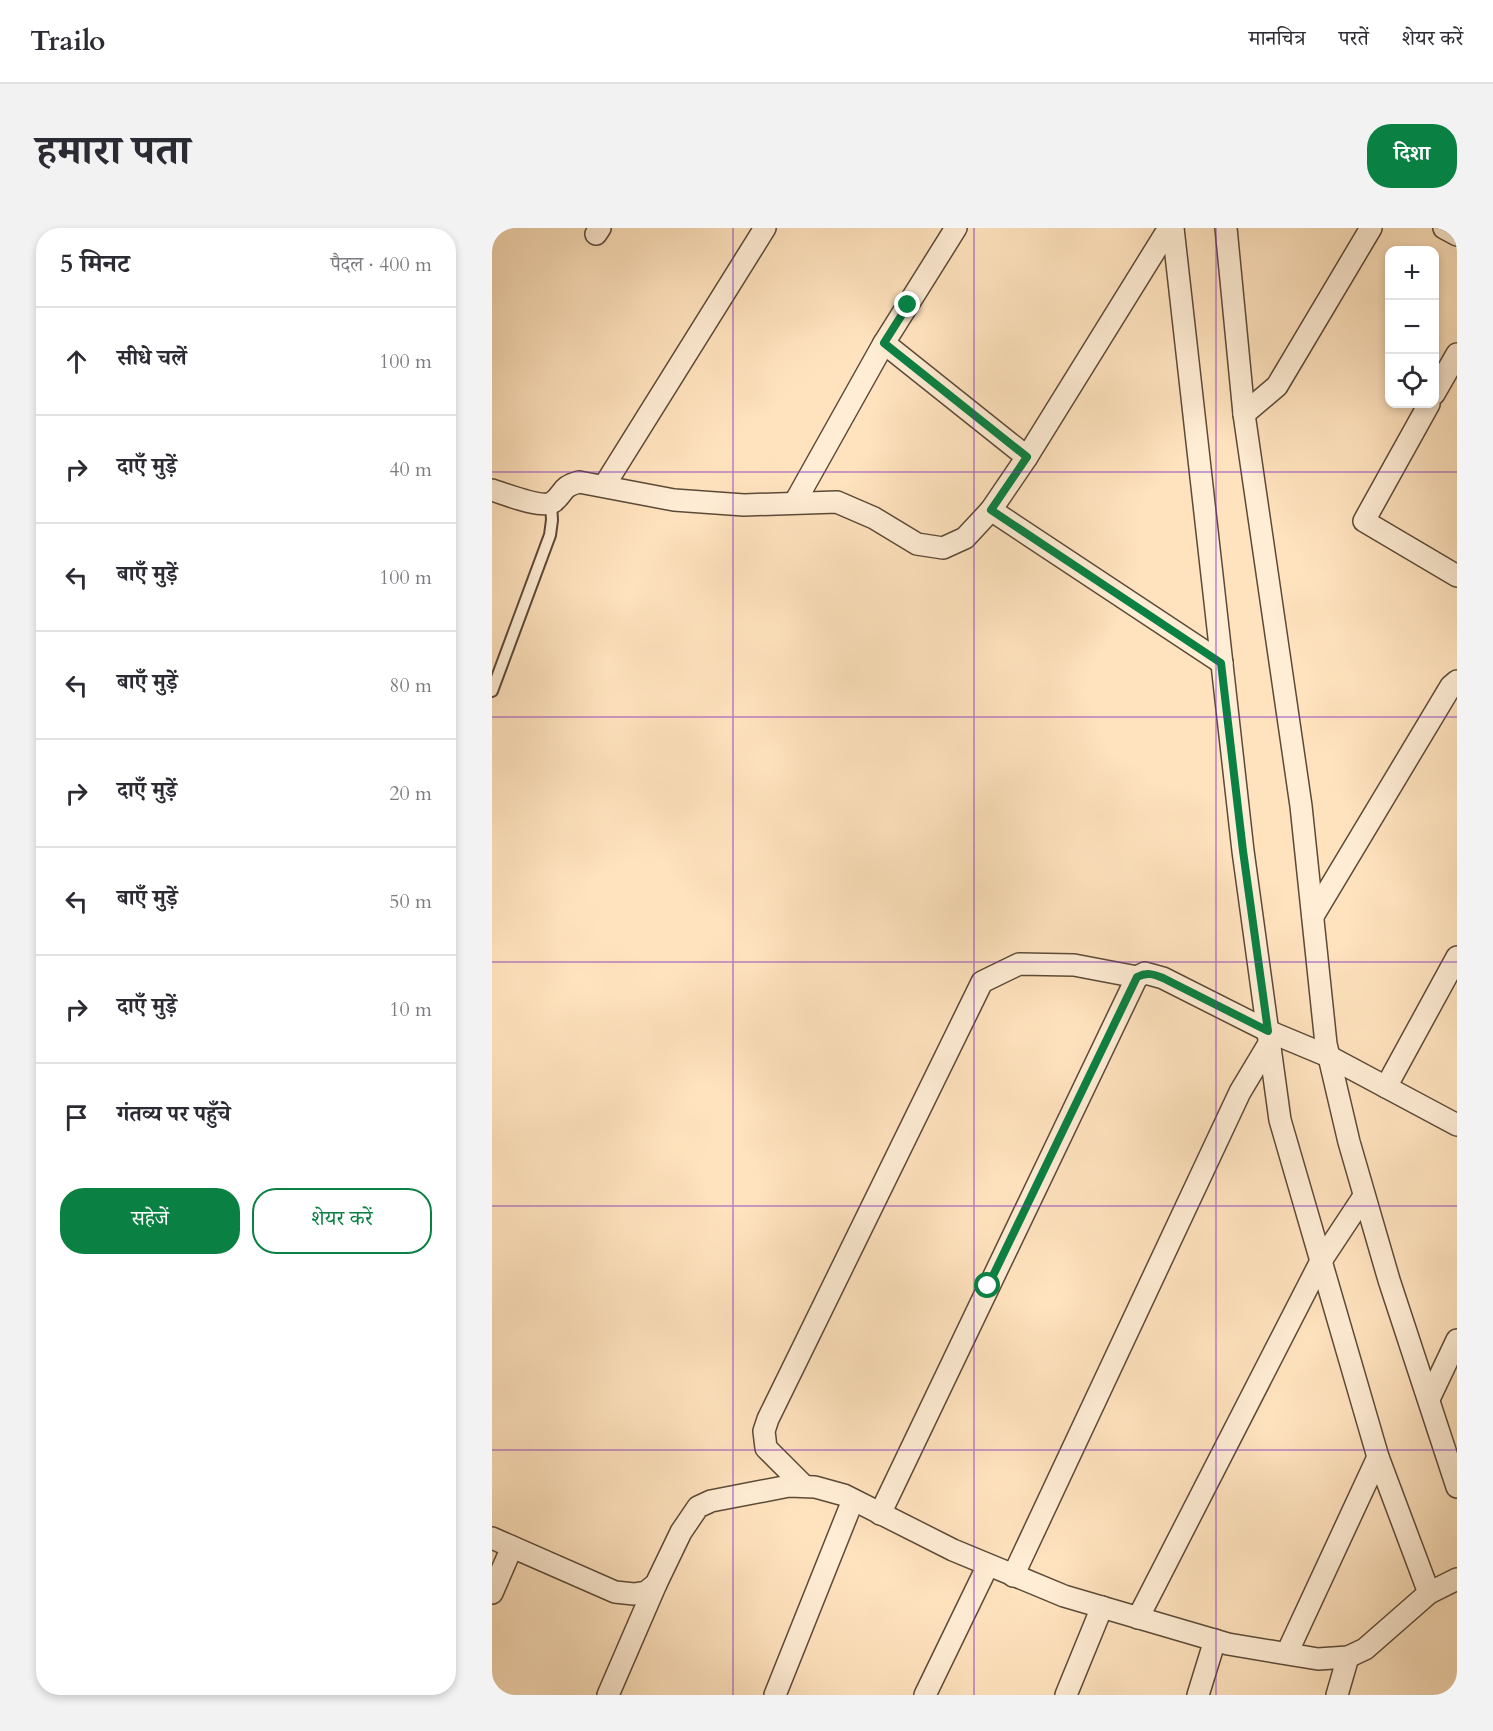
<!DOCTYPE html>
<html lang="hi">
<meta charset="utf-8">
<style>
body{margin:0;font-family:Cardo,"Noto Serif Devanagari",serif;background:#f2f2f3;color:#2b2b33}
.controls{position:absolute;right:18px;top:18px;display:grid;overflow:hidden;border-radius:12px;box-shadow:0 3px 9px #0003}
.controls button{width:54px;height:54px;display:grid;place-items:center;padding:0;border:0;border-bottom:2px solid #e1e1e2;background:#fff;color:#2b2b33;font:30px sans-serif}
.stop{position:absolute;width:18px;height:18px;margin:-14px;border:4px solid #0b8043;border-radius:50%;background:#fff}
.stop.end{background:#0b8043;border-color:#fff;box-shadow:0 2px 6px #0008}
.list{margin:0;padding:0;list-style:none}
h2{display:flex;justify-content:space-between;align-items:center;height:78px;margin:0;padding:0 24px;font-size:26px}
h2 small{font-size:20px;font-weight:400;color:#7c7c81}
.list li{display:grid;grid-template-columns:39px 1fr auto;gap:18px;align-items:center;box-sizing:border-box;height:108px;padding:0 24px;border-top:2px solid #e1e1e2}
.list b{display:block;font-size:22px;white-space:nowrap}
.list em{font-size:20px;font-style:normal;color:#7c7c81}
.actions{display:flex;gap:12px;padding:18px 24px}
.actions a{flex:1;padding:14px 0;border:2px solid #0b8043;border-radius:24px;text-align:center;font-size:21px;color:#0b8043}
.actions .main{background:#0b8043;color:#fff}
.icon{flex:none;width:33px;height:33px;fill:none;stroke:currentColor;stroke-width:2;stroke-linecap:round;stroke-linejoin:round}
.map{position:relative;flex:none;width:965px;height:1467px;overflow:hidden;border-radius:24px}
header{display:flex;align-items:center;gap:36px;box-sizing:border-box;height:84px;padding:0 30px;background:#fff;border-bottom:2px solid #e1e1e2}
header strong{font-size:28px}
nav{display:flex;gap:33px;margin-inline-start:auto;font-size:21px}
.intro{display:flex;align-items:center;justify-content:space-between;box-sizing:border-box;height:144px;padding:0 36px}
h1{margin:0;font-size:42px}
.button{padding:15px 27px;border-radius:24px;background:#0b8043;color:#fff;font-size:21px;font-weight:700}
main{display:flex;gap:36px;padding:0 36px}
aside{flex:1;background:#fff;border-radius:24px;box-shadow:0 3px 9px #0003}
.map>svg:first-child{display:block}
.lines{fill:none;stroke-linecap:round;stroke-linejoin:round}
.lane-casing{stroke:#5c4a38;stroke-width:14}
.street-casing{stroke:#5c4a38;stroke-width:24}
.lane{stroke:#ffedd5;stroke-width:10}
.street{stroke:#ffedd5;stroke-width:21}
.route{stroke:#0b8043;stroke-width:8}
.grid{fill:none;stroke:#7b2cbf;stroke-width:1.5;stroke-opacity:0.55}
</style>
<header>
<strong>Trailo</strong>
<nav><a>मानचित्र</a><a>परतें</a><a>शेयर करें</a></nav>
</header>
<div class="intro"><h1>हमारा पता</h1><a class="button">दिशा</a></div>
<main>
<aside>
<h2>5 मिनट<small>पैदल · 400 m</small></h2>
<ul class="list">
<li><svg class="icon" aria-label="ahead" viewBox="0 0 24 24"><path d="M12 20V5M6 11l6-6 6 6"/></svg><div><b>सीधे चलें</b></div><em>100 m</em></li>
<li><svg class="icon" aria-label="right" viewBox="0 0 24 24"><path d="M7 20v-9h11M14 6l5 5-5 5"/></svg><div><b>दाएँ मुड़ें</b></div><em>40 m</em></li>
<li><svg class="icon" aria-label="left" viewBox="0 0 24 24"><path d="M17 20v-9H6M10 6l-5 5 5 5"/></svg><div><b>बाएँ मुड़ें</b></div><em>100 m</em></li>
<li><svg class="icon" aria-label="left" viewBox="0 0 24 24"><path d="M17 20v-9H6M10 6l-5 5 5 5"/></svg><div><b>बाएँ मुड़ें</b></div><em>80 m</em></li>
<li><svg class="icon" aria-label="right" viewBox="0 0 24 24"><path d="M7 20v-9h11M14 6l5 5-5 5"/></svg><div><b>दाएँ मुड़ें</b></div><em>20 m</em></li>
<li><svg class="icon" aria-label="left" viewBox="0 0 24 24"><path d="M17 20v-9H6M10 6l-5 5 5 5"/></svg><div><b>बाएँ मुड़ें</b></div><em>50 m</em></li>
<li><svg class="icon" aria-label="right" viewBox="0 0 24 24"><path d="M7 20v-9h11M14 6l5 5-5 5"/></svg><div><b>दाएँ मुड़ें</b></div><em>10 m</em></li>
<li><svg class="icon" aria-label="arrive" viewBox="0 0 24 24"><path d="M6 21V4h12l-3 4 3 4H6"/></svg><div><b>गंतव्य पर पहुँचे</b></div></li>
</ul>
<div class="actions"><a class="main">सहेजें</a><a>शेयर करें</a></div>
</aside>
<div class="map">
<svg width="965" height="1467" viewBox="0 0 965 1467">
<rect width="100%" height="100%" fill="#ffe3be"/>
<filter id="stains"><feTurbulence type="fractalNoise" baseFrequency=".00333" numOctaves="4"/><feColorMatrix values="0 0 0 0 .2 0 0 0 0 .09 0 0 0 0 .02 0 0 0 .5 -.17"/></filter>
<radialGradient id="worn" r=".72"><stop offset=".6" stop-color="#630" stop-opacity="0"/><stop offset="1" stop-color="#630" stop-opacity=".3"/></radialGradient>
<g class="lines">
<defs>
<path id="lane" d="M0,463L58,307L60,292L59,275"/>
<g id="street">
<path d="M681,0L751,623L788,892L886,1229L937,1365"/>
<path d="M734,0L752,186L809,578L834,816L857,914L897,1052L965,1259"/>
<path d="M952,0L965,7"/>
<path d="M104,6L108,0"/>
<path d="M392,115L535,229"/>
<path d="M942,166L965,126"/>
<path d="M937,176L872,293L965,348"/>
<path d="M752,186L785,158L879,0"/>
<path d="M112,258L273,0"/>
<path d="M0,262C13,266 50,281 61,274C73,265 68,259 87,254L182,272L252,277L345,274L382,290L425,316L451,320L473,310L499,282L535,229L677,0"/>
<path d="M303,274L392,115L464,0"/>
<path d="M499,282L730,435"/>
<path d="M821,688L959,458L965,453"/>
<path d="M894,859L965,729"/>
<path d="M937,1171L965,1112"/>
<path d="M312,1258L274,1220L272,1203L276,1191L490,754L527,736L582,737L645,749"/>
<path d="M388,1286L645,749L653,745L671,750L776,803L836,828L965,897"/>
<path d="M0,1310L123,1364L142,1366L154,1364L164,1356L189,1304L206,1279L219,1273L297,1258L323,1259L352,1267L461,1322L572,1368L736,1416L826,1431L856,1429L873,1421L937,1365L965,1351"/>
<path d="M521,1348L748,864L778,814"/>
<path d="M0,1365L20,1319"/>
<path d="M646,1390L829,1033L872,968"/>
<path d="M795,1425L886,1229"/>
<path d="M116,1467L164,1356"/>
<path d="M283,1467L361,1272"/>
<path d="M433,1467L496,1337"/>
<path d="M574,1467L610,1379"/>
<path d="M706,1467L723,1412"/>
<path d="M845,1467L856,1429"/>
</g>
</defs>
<use href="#lane" class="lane-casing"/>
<use href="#street" class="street-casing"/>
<use href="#lane" class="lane"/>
<use href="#street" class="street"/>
</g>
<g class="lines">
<path class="route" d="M416,77L392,115L535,229L499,282L729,435L751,623L776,803L671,750C661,746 655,744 645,749L496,1058"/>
</g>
<path class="grid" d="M241,0V1467M482,0V1467M724,0V1467M0,244H965M0,489H965M0,734H965M0,978H965M0,1222H965"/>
<rect width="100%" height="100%" filter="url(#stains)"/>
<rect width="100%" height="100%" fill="url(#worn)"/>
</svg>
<div class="controls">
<button>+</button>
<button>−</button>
<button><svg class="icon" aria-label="locate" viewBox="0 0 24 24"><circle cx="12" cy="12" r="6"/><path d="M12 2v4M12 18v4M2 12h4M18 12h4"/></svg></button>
</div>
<div class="stop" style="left:496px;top:1058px"></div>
<div class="stop end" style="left:416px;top:77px"></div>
</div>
</main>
